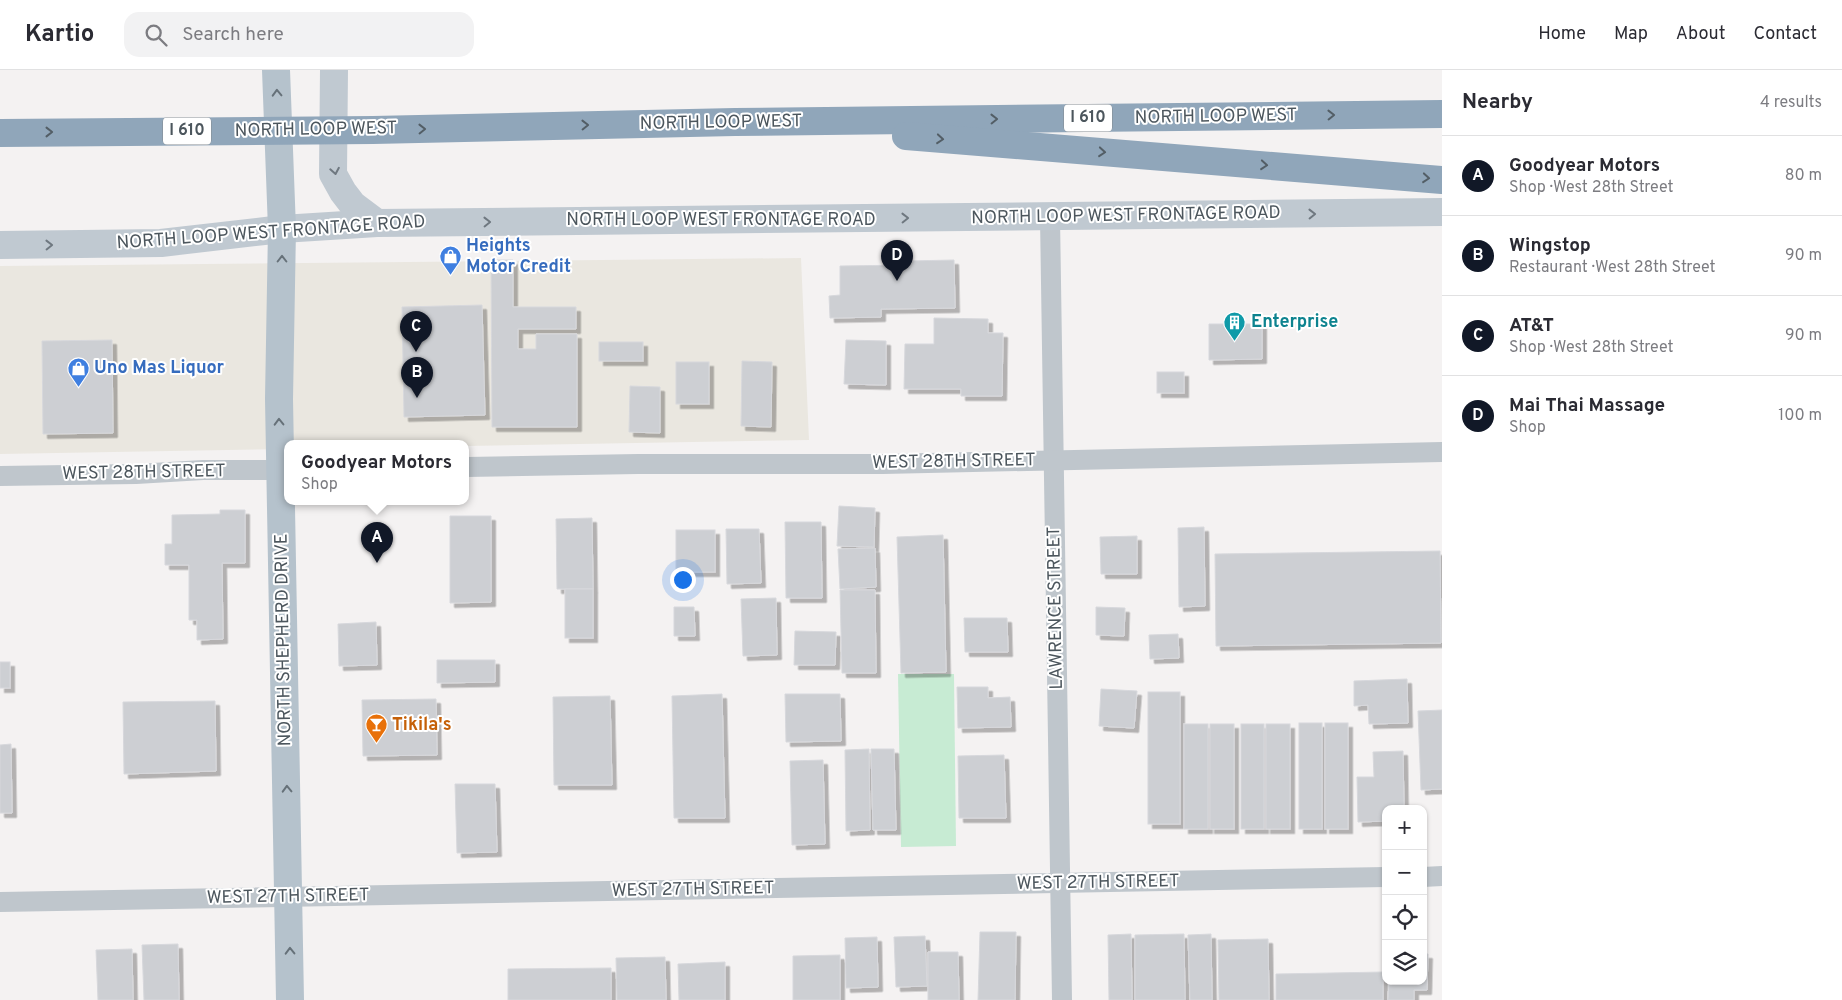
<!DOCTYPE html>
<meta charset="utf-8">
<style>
body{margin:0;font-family:Overpass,sans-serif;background:#f2f2f3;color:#2b2b33}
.controls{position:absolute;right:15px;bottom:15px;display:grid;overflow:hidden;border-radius:10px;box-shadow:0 1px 4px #0004}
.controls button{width:45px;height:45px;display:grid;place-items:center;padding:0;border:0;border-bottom:1px solid #e1e1e2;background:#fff;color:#2b2b33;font:25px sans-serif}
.you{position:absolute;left:682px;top:509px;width:18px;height:18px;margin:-12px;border:4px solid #fff;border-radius:50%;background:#1a73e8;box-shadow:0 0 0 8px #1a73e833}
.badge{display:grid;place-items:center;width:32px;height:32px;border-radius:50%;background:#111827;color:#fff;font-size:16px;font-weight:700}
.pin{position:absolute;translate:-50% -41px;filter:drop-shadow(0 1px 2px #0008)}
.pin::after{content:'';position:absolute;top:26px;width:18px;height:15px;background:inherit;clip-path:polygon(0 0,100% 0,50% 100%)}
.popup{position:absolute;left:284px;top:370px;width:185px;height:65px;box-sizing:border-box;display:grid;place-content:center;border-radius:10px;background:#fff;filter:drop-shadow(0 1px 4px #0005);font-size:16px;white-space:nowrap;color:#7c7c81}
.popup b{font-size:19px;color:#2b2b33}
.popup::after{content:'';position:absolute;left:50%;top:100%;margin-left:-10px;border:10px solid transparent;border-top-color:#fff}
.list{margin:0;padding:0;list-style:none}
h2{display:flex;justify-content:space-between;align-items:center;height:65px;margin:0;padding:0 20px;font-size:21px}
h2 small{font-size:16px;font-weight:400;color:#7c7c81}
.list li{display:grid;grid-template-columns:32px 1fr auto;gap:15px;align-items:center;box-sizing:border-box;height:80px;padding:0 20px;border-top:1px solid #e1e1e2}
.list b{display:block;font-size:19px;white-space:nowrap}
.list p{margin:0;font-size:16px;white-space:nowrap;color:#7c7c81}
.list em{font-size:16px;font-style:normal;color:#7c7c81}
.icon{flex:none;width:28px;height:28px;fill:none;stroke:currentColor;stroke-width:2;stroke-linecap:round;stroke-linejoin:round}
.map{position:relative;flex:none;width:1442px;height:930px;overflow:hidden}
header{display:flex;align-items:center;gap:30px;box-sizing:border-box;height:70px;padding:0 25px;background:#fff;border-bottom:1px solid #e1e1e2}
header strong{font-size:24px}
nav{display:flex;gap:28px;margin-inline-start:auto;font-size:18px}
.search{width:350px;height:45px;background:#f2f2f3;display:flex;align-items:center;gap:12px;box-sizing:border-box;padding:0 18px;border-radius:15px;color:#7c7c81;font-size:19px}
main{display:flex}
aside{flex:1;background:#fff}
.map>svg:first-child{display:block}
.commercial{fill:#eae7e0}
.green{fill:#c7ebd3}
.building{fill:#cdcfd3;stroke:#d7d8dc;filter:url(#shadow)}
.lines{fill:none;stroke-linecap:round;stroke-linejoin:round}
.minor{stroke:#bfc6cc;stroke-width:20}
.secondary{stroke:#c0c9d1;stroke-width:28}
.primary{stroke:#b5c2cc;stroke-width:28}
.motorway{stroke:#90a6ba;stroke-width:28}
.oneway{stroke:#667179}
.oneway2{stroke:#535e66}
.oneway3{stroke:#6f7880}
.labels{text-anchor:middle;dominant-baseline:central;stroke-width:4;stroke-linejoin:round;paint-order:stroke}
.shield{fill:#fff;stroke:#82898e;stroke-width:1}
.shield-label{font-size:16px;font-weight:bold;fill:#4c565d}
.street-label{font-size:18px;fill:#4c565d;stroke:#fff}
.shop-label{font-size:18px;font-weight:bold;fill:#366cbe;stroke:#fff;text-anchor:start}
.culture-label{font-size:18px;font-weight:bold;fill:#0d838f;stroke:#fff;text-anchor:start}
.food-label{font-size:18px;font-weight:bold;fill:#c56008;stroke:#fff;text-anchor:start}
</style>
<header>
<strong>Kartio</strong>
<div class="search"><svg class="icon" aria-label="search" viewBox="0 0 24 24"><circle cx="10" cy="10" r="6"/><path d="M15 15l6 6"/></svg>Search here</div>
<nav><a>Home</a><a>Map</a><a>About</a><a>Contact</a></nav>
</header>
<main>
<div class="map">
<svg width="1442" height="930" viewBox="0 0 1442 930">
<defs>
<filter id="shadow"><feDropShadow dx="4.5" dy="4.5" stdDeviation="0" flood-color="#0004"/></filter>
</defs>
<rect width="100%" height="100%" fill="#f4f2f2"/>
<path class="commercial" d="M801,188L809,370L466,376V374H288V379L0,384V196Z"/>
<path class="green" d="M898,604H954L956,776L901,777Z"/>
<g class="building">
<path d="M491,190H513V237H576V259H518V279H536V264H577V357H492Z"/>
<path d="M954,190L955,238L881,239V247L830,248L829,226L840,225V196L906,195V191Z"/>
<path d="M482,235L485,345L404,347L402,237Z"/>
<path d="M934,248L988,249V263H1003L1002,326H961V319H904L905,274H934Z"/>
<path d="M1209,254H1262V289L1209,290Z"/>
<path d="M112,270L113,363L43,364L42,271Z"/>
<path d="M846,270L886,271V315L844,314Z"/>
<rect x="599" y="272" width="44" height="19"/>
<path d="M742,291L772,292L771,357L741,356Z"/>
<rect x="676" y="292" width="33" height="42"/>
<rect x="1157" y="302" width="27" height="21"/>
<path d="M630,316L660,317V363L629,362Z"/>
<path d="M839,436L875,438L874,477L837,476Z"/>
<path d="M220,440H245V493H222L223,569L197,570V550H189V495H165V474H172V445L220,444Z"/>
<path d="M450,446H491V532L450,533Z"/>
<path d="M592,448L593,519H557L556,449Z"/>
<path d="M785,452H821L822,528H786Z"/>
<path d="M1204,457L1205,536L1179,537L1178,458Z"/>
<path d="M726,459H759L761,513L727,514Z"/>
<rect x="676" y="460" width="39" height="42"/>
<path d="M943,465L946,602L901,603L897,467Z"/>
<path d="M1137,466V504H1101L1100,467Z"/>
<path d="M875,478L876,517L840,519L838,479Z"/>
<path d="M1440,481L1441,573L1216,576L1215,484Z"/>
<rect x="565" y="519" width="28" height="49"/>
<path d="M840,520H875L876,603H842Z"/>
<path d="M776,528L777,585L743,586L741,529Z"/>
<path d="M674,537H694L695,566H674Z"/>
<path d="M1096,537L1125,538L1124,566L1096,565Z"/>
<path d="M964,548H1007L1008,582H965Z"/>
<path d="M376,552L377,595L339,596L338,554Z"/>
<path d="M795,561L836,562L835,595H794Z"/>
<path d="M1178,564L1179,588L1150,589L1149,565Z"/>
<path d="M437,590H495V612L437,613Z"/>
<rect x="0" y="592" width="10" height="26"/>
<path d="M1407,609L1408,653L1369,654L1368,635L1354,636V611Z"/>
<path d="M957,617H988V628L1010,627L1011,657L958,658Z"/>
<path d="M1101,619L1137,621L1134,658L1099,656Z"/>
<rect x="1148" y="622" width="32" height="132"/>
<path d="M722,624L725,748H674L672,626Z"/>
<path d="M785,624H840L841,671L786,672Z"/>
<path d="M610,626L612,715H554L553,627Z"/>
<path d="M436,629L437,685L363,686L362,630Z"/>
<path d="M215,631L216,701L124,704L123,632Z"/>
<path d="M1442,640V719L1421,720L1418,641Z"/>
<rect x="1299" y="653" width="23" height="106"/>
<rect x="1325" y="653" width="23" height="106"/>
<rect x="1184" y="654" width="24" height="105"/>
<rect x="1210" y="654" width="24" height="105"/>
<rect x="1241" y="654" width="23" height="105"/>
<rect x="1266" y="654" width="24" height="105"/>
<path d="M11,674L12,743H0V675Z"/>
<path d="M869,679L870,760L846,761L845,680Z"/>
<path d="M871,679H894L896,760H873Z"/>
<path d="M1403,681L1404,739H1386V751L1358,752L1357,707H1374L1373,682Z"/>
<path d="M1004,685L1006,748H959L958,686Z"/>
<path d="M823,690L825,774L792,775L790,691Z"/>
<path d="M455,714H495L497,782L457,783Z"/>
<path d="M980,862H1016L1015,930H978Z"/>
<path d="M1131,864L1132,930H1109L1108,865Z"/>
<path d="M1184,864L1185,930H1135V865Z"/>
<path d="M1211,864L1212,930H1190L1188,865Z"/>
<path d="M925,866L927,916L896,917L894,867Z"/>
<path d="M877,867L878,917L846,918L845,868Z"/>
<path d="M1268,869L1269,930H1219L1218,870Z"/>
<path d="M178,874L179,930H144L142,875Z"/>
<path d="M132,879L133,930H98L96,880Z"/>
<path d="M928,882H958L959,930H928Z"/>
<path d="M1423,884H1428L1427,920H1414V930H1388L1389,911H1423Z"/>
<path d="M840,885V930H793V886Z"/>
<path d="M665,887L666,930H617L616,888Z"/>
<path d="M725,892V930H679L678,894Z"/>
<path d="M611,898V930H508V899Z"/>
<path d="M1383,902V930H1276V904Z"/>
</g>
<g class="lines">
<g class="minor">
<path d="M1050,147L1062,930"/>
<path d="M466,397L638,394H883L1442,382"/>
<path d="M0,406L136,404L203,400H288"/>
<path d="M1423,807L1442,806"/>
<path d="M0,832L1386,807"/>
</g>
<g class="secondary">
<path d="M334,0L333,104L343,122L353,135L377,153"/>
<path d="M0,175L161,173L282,159L377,153L1442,142"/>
</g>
<path class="primary" d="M276,0L282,159L279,329L290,930"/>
<g class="motorway">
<path d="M0,63L373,60L735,52L1442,44"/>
<path d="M906,66L1442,110"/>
</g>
</g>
<defs><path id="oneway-chevron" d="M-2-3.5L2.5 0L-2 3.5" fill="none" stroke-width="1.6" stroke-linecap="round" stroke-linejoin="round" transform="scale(1.25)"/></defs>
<g class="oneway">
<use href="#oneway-chevron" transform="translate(277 23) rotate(-92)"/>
<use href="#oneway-chevron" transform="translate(282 189) rotate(-90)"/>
<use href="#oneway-chevron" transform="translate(279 352) rotate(-91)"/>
<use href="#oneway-chevron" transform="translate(287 719) rotate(-92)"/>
<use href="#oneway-chevron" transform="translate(290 881) rotate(-91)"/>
</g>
<g class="oneway2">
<use href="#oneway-chevron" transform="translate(1331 45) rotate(-1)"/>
<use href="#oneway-chevron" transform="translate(994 49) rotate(-1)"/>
<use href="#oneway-chevron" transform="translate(585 55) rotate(-1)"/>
<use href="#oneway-chevron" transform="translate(422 59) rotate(-1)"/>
<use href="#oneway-chevron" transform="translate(49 62)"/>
<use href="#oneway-chevron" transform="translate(940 69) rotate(5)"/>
<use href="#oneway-chevron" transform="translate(1102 82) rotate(5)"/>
<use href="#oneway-chevron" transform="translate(1264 95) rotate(5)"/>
<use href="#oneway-chevron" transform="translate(1426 108) rotate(5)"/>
</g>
<g class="oneway3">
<use href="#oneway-chevron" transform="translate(335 101) rotate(80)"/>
<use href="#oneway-chevron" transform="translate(1312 144) rotate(-1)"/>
<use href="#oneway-chevron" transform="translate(905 148) rotate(-1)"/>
<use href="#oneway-chevron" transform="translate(487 152) rotate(-1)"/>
<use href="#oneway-chevron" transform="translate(49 175) rotate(-1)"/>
</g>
<defs>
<symbol id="shop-pin" viewBox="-11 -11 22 30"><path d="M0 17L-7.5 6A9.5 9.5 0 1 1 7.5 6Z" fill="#3f7fe0" stroke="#fff"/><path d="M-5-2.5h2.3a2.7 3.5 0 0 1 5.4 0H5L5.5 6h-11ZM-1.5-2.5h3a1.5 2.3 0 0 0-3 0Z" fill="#fff"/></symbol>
<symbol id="building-pin" viewBox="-11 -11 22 30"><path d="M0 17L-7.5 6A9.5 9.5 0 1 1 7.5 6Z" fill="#0f9aa8" stroke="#fff"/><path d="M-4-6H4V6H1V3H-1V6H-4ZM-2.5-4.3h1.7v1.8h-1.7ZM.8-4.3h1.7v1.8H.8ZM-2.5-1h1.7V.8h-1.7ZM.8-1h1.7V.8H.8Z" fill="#fff"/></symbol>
<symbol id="bar-pin" viewBox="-11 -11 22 30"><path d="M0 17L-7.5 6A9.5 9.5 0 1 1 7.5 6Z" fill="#e8710a" stroke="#fff"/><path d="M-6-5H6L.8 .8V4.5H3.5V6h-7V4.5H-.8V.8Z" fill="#fff"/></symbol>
</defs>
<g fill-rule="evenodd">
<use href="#shop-pin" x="438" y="174" width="25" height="34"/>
<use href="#building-pin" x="1222" y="240" width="25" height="34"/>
<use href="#shop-pin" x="66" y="286" width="25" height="34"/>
<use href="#bar-pin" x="364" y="642" width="25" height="34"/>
</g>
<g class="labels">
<g class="shield">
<rect x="1064" y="34.5" width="48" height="27" rx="4"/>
<rect x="163" y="47.5" width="48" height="27" rx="4"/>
</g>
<g class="shield-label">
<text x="1088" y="48">I 610</text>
<text x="187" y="61">I 610</text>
</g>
<g class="street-label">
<text transform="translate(1216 47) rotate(-1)">NORTH LOOP WEST</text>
<text transform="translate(721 53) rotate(-1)">NORTH LOOP WEST</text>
<text transform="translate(316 60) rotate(-1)">NORTH LOOP WEST</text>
<text transform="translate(1126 146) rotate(-1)">NORTH LOOP WEST FRONTAGE ROAD</text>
<text x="721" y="150">NORTH LOOP WEST FRONTAGE ROAD</text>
<text transform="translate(271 163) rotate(-4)">NORTH LOOP WEST FRONTAGE ROAD</text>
<text transform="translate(954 392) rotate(-1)">WEST 28TH STREET</text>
<text transform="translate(144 403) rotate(-1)">WEST 28TH STREET</text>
<text transform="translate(1056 538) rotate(-91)">LAWRENCE STREET</text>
<text transform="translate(284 570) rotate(-91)">NORTH SHEPHERD DRIVE</text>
<text transform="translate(1098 813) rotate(-1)">WEST 27TH STREET</text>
<text transform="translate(693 820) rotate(-1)">WEST 27TH STREET</text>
<text transform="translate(288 827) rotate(-1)">WEST 27TH STREET</text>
</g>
<g class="shop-label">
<text x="466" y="176">Heights<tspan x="466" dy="21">Motor Credit</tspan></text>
<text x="94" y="298">Uno Mas Liquor</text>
</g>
<g class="culture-label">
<text x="1251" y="252">Enterprise</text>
</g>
<g class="food-label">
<text x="392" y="655">Tikila's</text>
</g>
</g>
</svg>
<div class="controls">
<button>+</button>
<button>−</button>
<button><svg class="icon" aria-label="locate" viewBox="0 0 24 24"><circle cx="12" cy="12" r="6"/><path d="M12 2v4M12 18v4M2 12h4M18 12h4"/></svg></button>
<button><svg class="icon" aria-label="layers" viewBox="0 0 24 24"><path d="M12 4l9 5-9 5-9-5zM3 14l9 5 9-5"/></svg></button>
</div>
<div class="you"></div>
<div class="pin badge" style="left:377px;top:493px">A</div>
<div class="popup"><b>Goodyear Motors</b>Shop</div>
<div class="pin badge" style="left:417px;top:328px">B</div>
<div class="pin badge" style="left:416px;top:282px">C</div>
<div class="pin badge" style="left:897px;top:211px">D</div>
</div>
<aside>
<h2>Nearby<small>4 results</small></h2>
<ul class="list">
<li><span class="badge">A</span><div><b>Goodyear Motors</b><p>Shop · West 28th Street</p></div><em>80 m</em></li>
<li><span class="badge">B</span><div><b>Wingstop</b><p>Restaurant · West 28th Street</p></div><em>90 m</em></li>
<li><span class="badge">C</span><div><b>AT&amp;T</b><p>Shop · West 28th Street</p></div><em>90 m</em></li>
<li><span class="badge">D</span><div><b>Mai Thai Massage</b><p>Shop</p></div><em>100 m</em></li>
</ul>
</aside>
</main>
